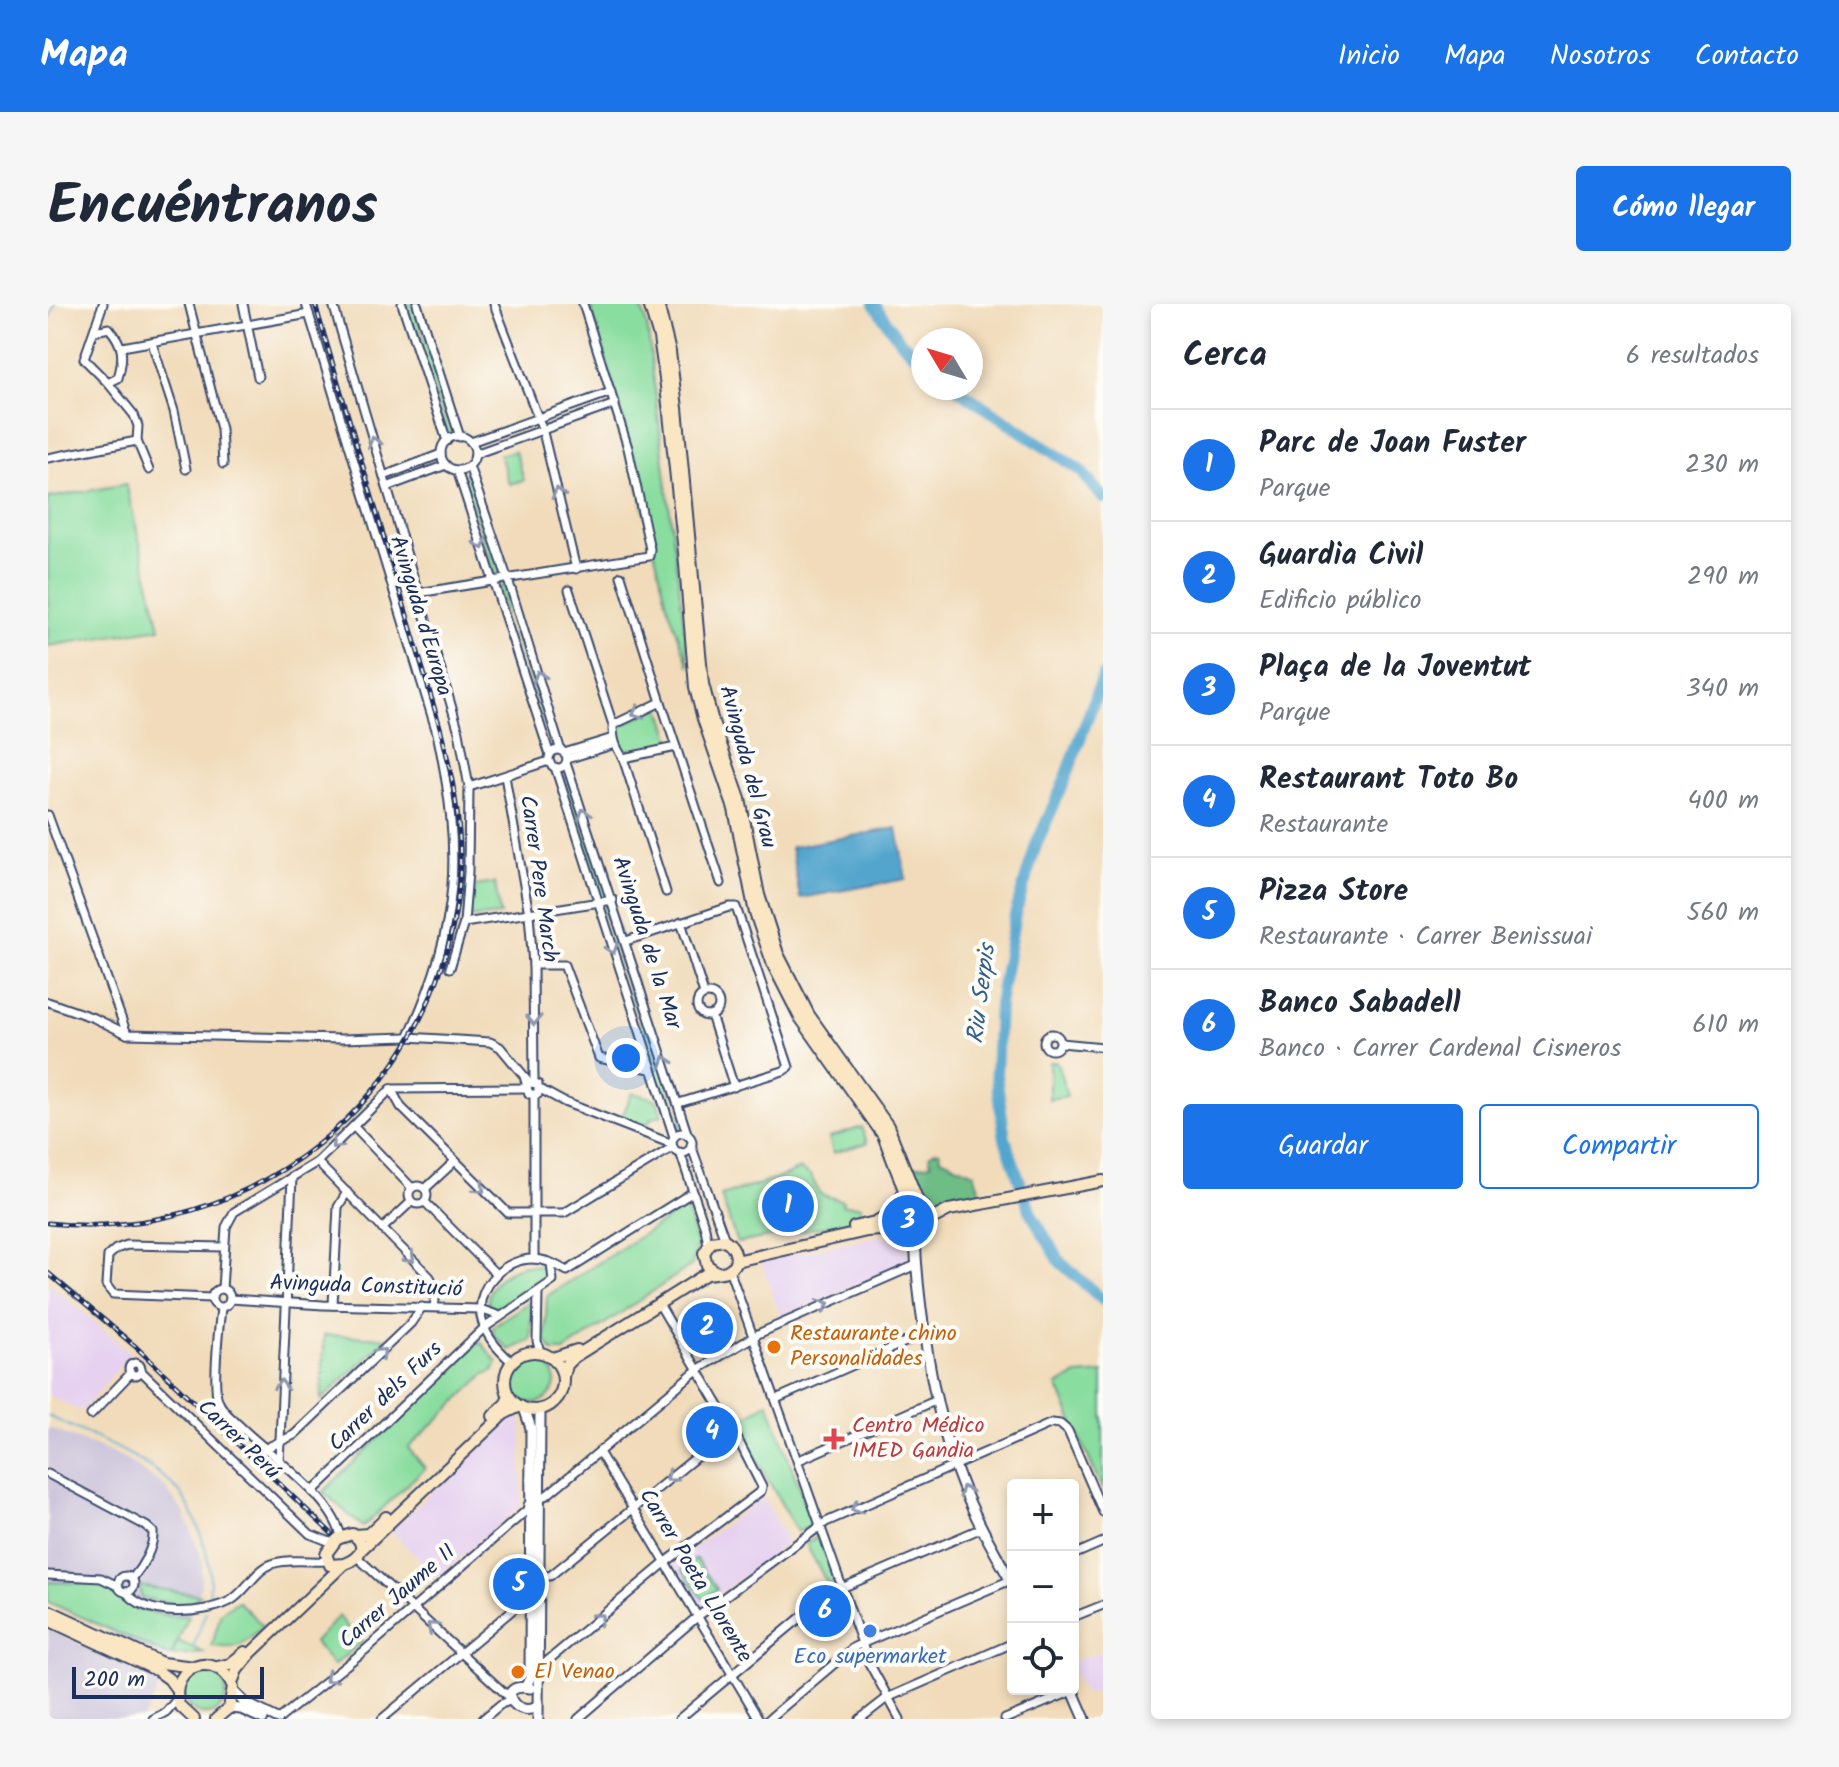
<!DOCTYPE html>
<html lang="es">
<meta charset="utf-8">
<style>
body{margin:0;font-family:Kalam,sans-serif;background:#f6f6f7;color:#1f2937}
.controls{position:absolute;right:24px;bottom:24px;display:grid;overflow:hidden;border-radius:8px;box-shadow:0 4px 12px #0003}
.controls button{width:72px;height:72px;display:grid;place-items:center;padding:0;border:0;border-bottom:2px solid #e0e1e3;background:#fff;color:#1f2937;font:40px sans-serif}
.compass{position:absolute;left:863px;top:24px;width:72px;height:72px;border-radius:50%;background:#fff;box-shadow:0 4px 12px #0003;rotate:308deg}
.scale{position:absolute;left:24px;bottom:20px;width:192px;box-sizing:border-box;padding-left:8px;border:4px solid #1b2f5e;border-top:0;font-size:22px;line-height:28px;white-space:nowrap;color:#1b2f5e;-webkit-text-stroke:6px #fdfcf7;paint-order:stroke}
.you{position:absolute;left:578px;top:754px;width:28px;height:28px;margin:-20px;border:6px solid #fff;border-radius:50%;background:#1a73e8;box-shadow:0 0 0 12px #1a73e833}
.badge{display:grid;place-items:center;width:52px;height:52px;border-radius:50%;background:#1a73e8;color:#fff;font-size:26px;font-weight:700}
.pin{position:absolute;translate:-50% -50%;border:4px solid #fff;box-shadow:0 2px 8px #0006}
.list{margin:0;padding:0;list-style:none}
h2{display:flex;justify-content:space-between;align-items:center;height:104px;margin:0;padding:0 32px;font-size:34px}
h2 small{font-size:26px;font-weight:400;color:#747a83}
.list li{display:grid;grid-template-columns:52px 1fr auto;gap:24px;align-items:center;box-sizing:border-box;height:112px;padding:0 32px;border-top:2px solid #e0e1e3}
.list b{display:block;font-size:30px;white-space:nowrap}
.list p{margin:0;font-size:26px;white-space:nowrap;color:#747a83}
.list em{font-size:26px;font-style:normal;color:#747a83}
.actions{display:flex;gap:16px;padding:24px 32px}
.actions a{flex:1;padding:18px 0;border:2px solid #1a73e8;border-radius:8px;text-align:center;font-size:28px;color:#1a73e8}
.actions .main{background:#1a73e8;color:#fff}
.icon{flex:none;width:44px;height:44px;fill:none;stroke:currentColor;stroke-width:2;stroke-linecap:round;stroke-linejoin:round}
.map{position:relative;flex:none;width:1055px;height:1415px;overflow:hidden;border-radius:8px}
header{display:flex;align-items:center;gap:48px;box-sizing:border-box;height:112px;padding:0 40px;background:#1a73e8;color:#fff}
header strong{font-size:38px}
nav{display:flex;gap:44px;margin-inline-start:auto;font-size:28px}
.intro{display:flex;align-items:center;justify-content:space-between;box-sizing:border-box;height:192px;padding:0 48px}
h1{margin:0;font-size:56px}
.button{padding:20px 36px;border-radius:8px;background:#1a73e8;color:#fff;font-size:28px;font-weight:700}
main{display:flex;gap:48px;padding:0 48px}
aside{flex:1;background:#fff;border-radius:8px;box-shadow:0 4px 12px #0003}
.map>svg:first-child{display:block}
.built{fill:#e6d2f0}
.industrial{fill:#c8bfd8}
.green{fill:#89dd9f;stroke:#52867e;stroke-width:2}
.forest{fill:#6ebc86;stroke:#447672;stroke-width:2}
.water{fill:#53a5ce;stroke:#376a96;stroke-width:2}
.lines{fill:none;stroke-linecap:round;stroke-linejoin:round}
.stream{stroke:#53a5ce;stroke-width:2}
.river{stroke:#53a5ce;stroke-width:12}
.minor-casing{stroke:#3b496c;stroke-width:11}
.tertiary-casing{stroke:#3b496c;stroke-width:13}
.secondary-casing{stroke:#3b496c;stroke-width:14}
.minor{stroke:#fff;stroke-width:7}
.tertiary{stroke:#fff;stroke-width:9}
.secondary{stroke:#fbe6c4;stroke-width:10}
.rail-casing{stroke:#1b2f5e;stroke-width:5}
.rail{stroke:#fdfcf7;stroke-width:2;stroke-dasharray:6;stroke-linecap:butt}
.oneway{stroke:#8d97ae}
.food-dot{fill:#e8710a;stroke:#fdfcf7;stroke-width:3}
.health-dot{fill:#e0444e;stroke:#fdfcf7;stroke-width:3}
.shop-dot{fill:#3f7fe0;stroke:#fdfcf7;stroke-width:3}
.labels{text-anchor:middle;dominant-baseline:central;stroke-width:8;stroke-linejoin:round;paint-order:stroke}
.street-label{font-size:22px;fill:#1b2f5e;stroke:#fdfcf7}
.food-label{font-size:22px;fill:#c56008;stroke:#fdfcf7;text-anchor:start}
.health-label{font-size:22px;fill:#be3a42;stroke:#fdfcf7;text-anchor:start}
.shop-label{font-size:22px;fill:#366cbe;stroke:#fdfcf7}
.water-label{font-size:24px;font-style:italic;fill:#315e8b;stroke:#fdfcf7}
</style>
<header>
<strong>Mapa</strong>
<nav><a>Inicio</a><a>Mapa</a><a>Nosotros</a><a>Contacto</a></nav>
</header>
<div class="intro"><h1>Encuéntranos</h1><a class="button">Cómo llegar</a></div>
<main>
<div class="map">
<svg width="1055" height="1415" viewBox="0 0 1055 1415">
<rect width="100%" height="100%" fill="#fdfcf7"/>
<filter id="ink" filterUnits="userSpaceOnUse"><feTurbulence type="fractalNoise" baseFrequency=".0125" numOctaves="2"/><feDisplacementMap in="SourceGraphic" scale="16" xChannelSelector="R" yChannelSelector="G"/><feConvolveMatrix kernelMatrix="1 2 1 2 8 2 1 2 1" color-interpolation-filters="sRGB"/></filter>
<filter id="wash" filterUnits="userSpaceOnUse"><feTurbulence type="fractalNoise" baseFrequency=".006" numOctaves="4" result="noise"/><feDisplacementMap in="SourceGraphic" scale="32" xChannelSelector="R" yChannelSelector="G"/><feGaussianBlur stdDeviation="1.8" result="paint"/><feColorMatrix in="noise" values="0 0 0 0 0 0 0 0 0 0 0 0 0 0 0 0 0 1.4 0 .05"/><feComposite in="paint" operator="in"/></filter>
<g filter="url(#wash)">
<rect width="100%" height="100%" fill="#f1dbba"/>
<g class="built">
<path d="M832,932L858,941L860,956L857,960L733,1014L713,957Z"/>
<path d="M0,979L83,1049L34,1107L0,1091Z"/>
<path d="M468,1111L472,1114L474,1120L473,1202L389,1274L343,1227L462,1113Z"/>
<path d="M712,1195L717,1196L738,1235L737,1241L655,1302L649,1301L627,1261L628,1257Z"/>
<path d="M1055,1347V1386L1037,1390L1025,1369V1357Z"/>
</g>
<g class="industrial">
<path d="M0,1124L72,1152L114,1180L136,1209L154,1255L153,1282L122,1356L0,1298Z"/>
<path d="M0,1324L113,1380L95,1415H0Z"/>
</g>
<g class="green">
<path d="M358,0H365L408,131L401,134Z"/>
<path d="M542,0H592L599,21L641,362L619,300L574,112Z"/>
<path d="M467,147L476,176L461,180L452,151Z"/>
<path d="M421,169L454,270L447,273L414,172Z"/>
<path d="M78,180L112,324L0,342V194Z"/>
<path d="M458,282L509,441L504,443L450,284Z"/>
<path d="M609,403L613,404L623,434L619,439L581,447L573,445L567,425Z"/>
<path d="M520,472L561,592L554,598L512,475Z"/>
<path d="M447,579L452,611L419,614L421,583Z"/>
<path d="M560,601L563,603L634,823L627,827L554,606Z"/>
<path d="M1001,758H1009L1019,792L1001,795Z"/>
<path d="M584,789L608,795L614,811L602,815L598,824L573,815Z"/>
<path d="M814,823L819,839L785,849L781,834Z"/>
<path d="M752,865L763,872L772,890L795,897L794,901L813,902L811,916L689,939L673,892L729,875Z"/>
<circle cx="860" cy="915" r="14"/>
<path d="M638,903L649,940L644,961L516,1047H504L497,1035L499,992Z"/>
<path d="M476,961L499,963L501,975L451,1007L441,1005C435,982 457,967 476,961Z"/>
<path d="M483,997V1036L461,1046L446,1031L445,1022Z"/>
<path d="M276,1031L340,1034L273,1096Z"/>
<path d="M432,1037L449,1058L445,1067L437,1070L360,1144L377,1164L315,1223L275,1188Z"/>
<circle cx="485" cy="1077" r="22"/>
<path d="M1055,1069V1187L1009,1081L1029,1071Z"/>
<path d="M720,1098L765,1221L749,1228L689,1120Z"/>
<path d="M770,1233L787,1275L783,1280L779,1279L759,1242L760,1238Z"/>
<path d="M648,1255L669,1285L655,1295L634,1266Z"/>
<path d="M0,1278L57,1280L87,1305L121,1312H141L130,1337L157,1349L124,1352L129,1338L123,1351L115,1349L0,1298Z"/>
<path d="M91,1282L152,1291L144,1299L129,1300L94,1294Z"/>
<path d="M190,1297L215,1322C195,1341 193,1346 164,1342L173,1308Z"/>
<path d="M291,1312L310,1336L315,1337L285,1362L266,1338Z"/>
<circle cx="157" cy="1389" r="21"/>
</g>
<path class="forest" d="M887,847H892L893,854L926,869L933,889C889,899 881,910 863,863L883,860L881,851Z"/>
<path class="water" d="M849,524L858,575L752,594L743,543Z"/>
<g class="lines">
<g class="stream">
<path d="M0,18L7,0"/>
<path d="M0,1112C44,1133 100,1152 133,1190C142,1201 147,1215 152,1228C161,1252 165,1276 160,1301"/>
<path d="M145,1344L158,1307"/>
</g>
<g class="river">
<path d="M826,0L852,37L875,58"/>
<path d="M908,84L1033,167L1055,194"/>
<path d="M1055,372L1017,476L988,541L967,611L951,700L948,771L957,835L983,909L1012,958L1055,996"/>
</g>
</g>
</g>
<g filter="url(#ink)">
<g class="lines">
<defs>
<g id="minor">
<path d="M141,0L173,125L175,160"/>
<path d="M195,0L210,73"/>
<path d="M258,0L389,429C414,548 413,622 360,733"/>
<path d="M285,0L411,428L421,483L420,568L416,619L402,664"/>
<path d="M354,0L399,137"/>
<path d="M369,0L412,133"/>
<path d="M446,0L494,124L528,265"/>
<path d="M47,27L61,24C76,41 76,53 70,74L60,79L36,55L55,0"/>
<path d="M104,39L126,107L138,165"/>
<path d="M74,43L261,10"/>
<path d="M60,79L86,111L90,122L89,137L101,166"/>
<circle cx="410" cy="149" r="17"/>
<path d="M423,138L563,88"/>
<path d="M427,150L567,100"/>
<path d="M0,154L89,137"/>
<path d="M421,162L464,288L513,447"/>
<path d="M409,166L502,451"/>
<path d="M336,172L393,150"/>
<path d="M339,183L398,161"/>
<path d="M573,272L613,398"/>
<path d="M521,286L565,421C565,435 567,442 575,454L628,443L613,398L565,421"/>
<path d="M370,289L601,252L602,245L580,144L535,0"/>
<path d="M628,443L673,579"/>
<circle cx="510" cy="455" r="9"/>
<path d="M516,449L565,434"/>
<path d="M575,454L618,588"/>
<path d="M519,455L567,440"/>
<path d="M518,459L640,832"/>
<path d="M507,463L626,833"/>
<path d="M457,472L481,610L485,661L486,778"/>
<path d="M421,483L501,457"/>
<path d="M0,511L79,730"/>
<path d="M633,618L656,690"/>
<path d="M416,619L565,596"/>
<path d="M578,637L681,603H688L741,763L735,767L631,799"/>
<path d="M485,661H516L551,754L602,765"/>
<circle cx="660" cy="701" r="11"/>
<path d="M0,698L46,714L79,730L294,735L360,733L442,738L452,743L482,779L490,780V790H481L476,772"/>
<path d="M663,711L686,783"/>
<circle cx="1004" cy="738" r="8"/>
<path d="M1013,739L1055,743"/>
<path d="M343,785L353,803L460,909H516L625,843"/>
<path d="M343,785L479,784"/>
<path d="M492,785L516,798L624,840"/>
<path d="M306,823L364,884"/>
<circle cx="634" cy="839" r="10"/>
<path d="M643,841L677,936"/>
<path d="M632,848L657,924L660,941"/>
<path d="M269,858L382,973L388,989L386,1003"/>
<circle cx="370" cy="891" r="9"/>
<path d="M377,885L406,858"/>
<path d="M377,898L448,970"/>
<path d="M334,925L363,898"/>
<path d="M486,955V792"/>
<path d="M681,965L821,1359L852,1415"/>
<circle cx="173" cy="994" r="9"/>
<path d="M174,985L178,923L186,908L269,858L343,785"/>
<path d="M490,989L489,1037L492,1048"/>
<path d="M163,994L65,990L58,981L60,952L68,945L79,941L176,943"/>
<path d="M182,995L275,1001L432,1005L452,1012"/>
<path d="M285,1001L290,903L299,888"/>
<path d="M173,1004C171,1023 164,1080 170,1096C174,1108 186,1116 194,1124C224,1153 283,1192 293,1232"/>
<path d="M464,1058C451,1047 436,1030 433,1012C428,982 456,955 485,955C498,955 508,961 519,967L645,888"/>
<circle cx="87" cy="1065" r="6"/>
<path d="M93,1067L262,1230L285,1239"/>
<path d="M728,1095L878,1029"/>
<path d="M43,1111L83,1069"/>
<path d="M216,1145L246,1131L363,1019L374,1003"/>
<path d="M551,1148L711,1415"/>
<path d="M751,1156L889,1096"/>
<path d="M231,1158L244,874"/>
<path d="M0,1170L98,1222L105,1228C106,1244 94,1263 84,1275"/>
<path d="M264,1188L436,1024L505,977L503,959"/>
<path d="M491,1194L499,1191L649,1066L712,1029L868,961"/>
<path d="M1025,1251L1055,1238"/>
<path d="M309,1253L462,1394"/>
<path d="M0,1271L53,1274L70,1282"/>
<path d="M489,1271L502,1272L684,1124"/>
<circle cx="78" cy="1280" r="8"/>
<path d="M78,1288C99,1314 154,1311 182,1297C198,1288 207,1266 224,1260C239,1254 263,1258 279,1257"/>
<path d="M1025,1313L1055,1301"/>
<path d="M490,1362L497,1359L618,1258L713,1187L714,1183L684,1124L611,1000"/>
<path d="M105,1415L118,1408L129,1395"/>
<path d="M231,1415L316,1347L479,1206L480,1201"/>
<path d="M334,1415L475,1297H483"/>
<path d="M435,1415L453,1400L462,1397"/>
<path d="M530,1415L649,1313L778,1218L1004,1119L1012,1120L1020,1127L1055,1208"/>
<path d="M631,1415L782,1289L934,1224"/>
<path d="M721,1415L806,1343L965,1275"/>
<path d="M812,1415L839,1394L965,1339"/>
<path d="M957,1415L1025,1387"/>
</g>
<g id="tertiary">
<path d="M867,934C870,1004 885,1104 910,1170C924,1209 945,1245 965,1281"/>
<path d="M476,1104L483,1124L482,1373L478,1383"/>
<path d="M482,1384C446,1378 466,1415 489,1403"/>
<path d="M1024,1385L1037,1415"/>
<path d="M186,1388L197,1399L230,1415"/>
<path d="M181,1404L193,1405L215,1415"/>
<path d="M490,1415L492,1105"/>
</g>
<g id="secondary">
<path d="M601,0L611,33L618,82L636,248L647,383L655,415L686,505L707,609L725,661L751,712L835,831L856,886L852,897"/>
<path d="M610,0L622,48L629,104L655,380L665,418L692,495L711,591L730,650L761,711L840,822L870,897"/>
<circle cx="860" cy="915" r="20"/>
<path d="M880,917L901,906L1055,877"/>
<path d="M806,923L827,918L841,910"/>
<path d="M688,957L819,927L832,926L846,928"/>
<circle cx="486" cy="1077" r="29"/>
<path d="M505,1054L529,1046"/>
<path d="M515,1073L518,1061L526,1053L658,970C664,969 672,969 678,967C694,960 688,943 677,936L663,938L656,949L659,961L669,968"/>
<path d="M445,1112L458,1099L461,1092"/>
<path d="M306,1231L320,1230L338,1213"/>
<path d="M314,1245L456,1110L472,1102"/>
<path d="M0,1306L114,1359L146,1363"/>
<path d="M0,1316L110,1367L121,1375L129,1386"/>
<path d="M169,1363L182,1360L197,1348"/>
<path d="M184,1379L189,1366L203,1349L296,1260C312,1254 321,1241 304,1230L289,1235L278,1250L282,1261L296,1260"/>
<path d="M146,1415L131,1401C119,1361 170,1344 185,1383L181,1404L168,1415"/>
</g>
</defs>
<use href="#minor" class="minor-casing"/>
<use href="#tertiary" class="tertiary-casing"/>
<use href="#secondary" class="secondary-casing"/>
<use href="#minor" class="minor"/>
<use href="#tertiary" class="tertiary"/>
<use href="#secondary" class="secondary"/>
<defs>
<g id="rail">
<path d="M0,919C203,942 385,792 410,591C417,535 406,478 392,423L267,0"/>
<path d="M0,969L88,1043L284,1230"/>
</g>
</defs>
<use href="#rail" class="rail-casing"/>
<use href="#rail" class="rail"/>
</g>
<defs><path id="oneway-chevron" d="M-2-3.5L2.5 0L-2 3.5" fill="none" stroke-width="1.6" stroke-linecap="round" stroke-linejoin="round" transform="scale(2)"/></defs>
<g class="oneway">
<use href="#oneway-chevron" transform="translate(326 138) rotate(-107)"/>
<use href="#oneway-chevron" transform="translate(510 189) rotate(-104)"/>
<use href="#oneway-chevron" transform="translate(433 240) rotate(72)"/>
<use href="#oneway-chevron" transform="translate(491 372) rotate(-108)"/>
<use href="#oneway-chevron" transform="translate(589 409) rotate(154)"/>
<use href="#oneway-chevron" transform="translate(536 510) rotate(-109)"/>
<use href="#oneway-chevron" transform="translate(564 645) rotate(72)"/>
<use href="#oneway-chevron" transform="translate(486 716) rotate(89)"/>
<use href="#oneway-chevron" transform="translate(618 757) rotate(-108)"/>
<use href="#oneway-chevron" transform="translate(288 840) rotate(137)"/>
<use href="#oneway-chevron" transform="translate(432 884) rotate(44)"/>
<use href="#oneway-chevron" transform="translate(362 954) rotate(45)"/>
<use href="#oneway-chevron" transform="translate(776 1001) rotate(-23)"/>
<use href="#oneway-chevron" transform="translate(333 1049) rotate(-44)"/>
<use href="#oneway-chevron" transform="translate(233 1081) rotate(-87)"/>
<use href="#oneway-chevron" transform="translate(623 1173) rotate(141)"/>
<use href="#oneway-chevron" transform="translate(917 1187) rotate(-114)"/>
<use href="#oneway-chevron" transform="translate(808 1204) rotate(156)"/>
<use href="#oneway-chevron" transform="translate(551 1314) rotate(-40)"/>
<use href="#oneway-chevron" transform="translate(384 1323) rotate(-138)"/>
<use href="#oneway-chevron" transform="translate(282 1374) rotate(141)"/>
</g>
</g>
<g class="food-dot">
<circle cx="726" cy="1043" r="8"/>
<circle cx="470" cy="1368" r="8"/>
</g>
<path class="health-dot" d="M782 1123h8v8h8v8h-8v8h-8v-8h-8v-8h8z"/>
<circle class="shop-dot" cx="822" cy="1327" r="8"/>
<g class="labels">
<g class="street-label">
<text transform="translate(372 312) rotate(73)">Avinguda d'Europa</text>
<text transform="translate(699 463) rotate(75)">Avinguda del Grau</text>
<text transform="translate(490 575) rotate(82)">Carrer Pere March</text>
<text transform="translate(598 639) rotate(72)">Avinguda de la Mar</text>
<text transform="translate(318 983) rotate(2)">Avinguda Constitució</text>
<text transform="translate(338 1093) rotate(-44)">Carrer dels Furs</text>
<text transform="translate(190 1136) rotate(44)">Carrer Perú</text>
<text transform="translate(647 1272) rotate(59)">Carrer Poeta Llorente</text>
<text transform="translate(350 1293) rotate(-41)">Carrer Jaume II</text>
</g>
<g class="food-label">
<text x="742" y="1030">Restaurante chino<tspan x="742" dy="25">Personalidades</tspan></text>
<text x="486" y="1368">El Venao</text>
</g>
<g class="health-label">
<text x="804" y="1122">Centro Médico<tspan x="804" dy="25">IMED Gandia</tspan></text>
</g>
<g class="shop-label">
<text x="822" y="1353">Eco supermarket</text>
</g>
<g class="water-label">
<text transform="translate(934 690) rotate(-83)">Riu Serpis</text>
</g>
</g>
</svg>
<div class="controls">
<button>+</button>
<button>−</button>
<button><svg class="icon" aria-label="locate" viewBox="0 0 24 24"><circle cx="12" cy="12" r="6"/><path d="M12 2v4M12 18v4M2 12h4M18 12h4"/></svg></button>
</div>
<svg class="compass" viewBox="-18 -18 36 36"><path d="M0-13l5 13h-10z" fill="#e53935"/><path d="M0 13l5-13h-10z" fill="#747a83"/></svg>
<div class="scale">200 m</div>
<div class="you"></div>
<div class="pin badge" style="left:740px;top:902px">1</div>
<div class="pin badge" style="left:659px;top:1024px">2</div>
<div class="pin badge" style="left:860px;top:917px">3</div>
<div class="pin badge" style="left:664px;top:1128px">4</div>
<div class="pin badge" style="left:471px;top:1280px">5</div>
<div class="pin badge" style="left:777px;top:1307px">6</div>
</div>
<aside>
<h2>Cerca<small>6 resultados</small></h2>
<ul class="list">
<li><span class="badge">1</span><div><b>Parc de Joan Fuster</b><p>Parque</p></div><em>230 m</em></li>
<li><span class="badge">2</span><div><b>Guardia Civil</b><p>Edificio público</p></div><em>290 m</em></li>
<li><span class="badge">3</span><div><b>Plaça de la Joventut</b><p>Parque</p></div><em>340 m</em></li>
<li><span class="badge">4</span><div><b>Restaurant Toto Bo</b><p>Restaurante</p></div><em>400 m</em></li>
<li><span class="badge">5</span><div><b>Pizza Store</b><p>Restaurante · Carrer Benissuai</p></div><em>560 m</em></li>
<li><span class="badge">6</span><div><b>Banco Sabadell</b><p>Banco · Carrer Cardenal Cisneros</p></div><em>610 m</em></li>
</ul>
<div class="actions"><a class="main">Guardar</a><a>Compartir</a></div>
</aside>
</main>
